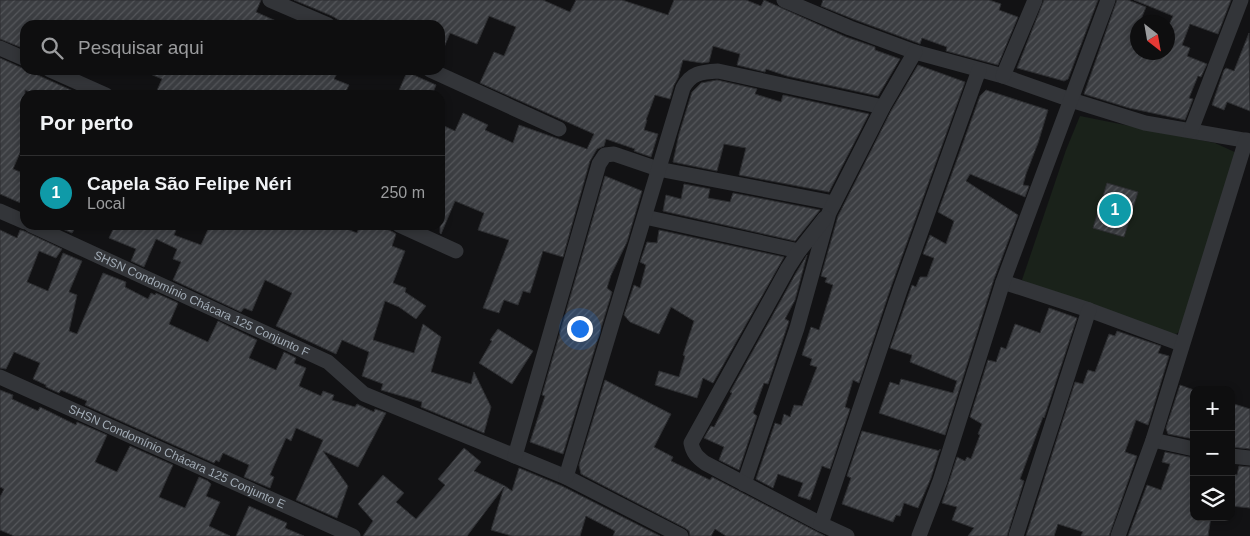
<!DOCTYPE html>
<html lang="pt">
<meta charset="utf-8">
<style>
body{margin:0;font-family:Helvetica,sans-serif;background:#171718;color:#f1f3f6}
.controls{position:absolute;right:15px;bottom:15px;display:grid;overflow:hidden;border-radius:10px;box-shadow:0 2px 8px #0003}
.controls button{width:45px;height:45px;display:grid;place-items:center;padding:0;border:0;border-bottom:1px solid #2e2e2f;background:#0e0e0f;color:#f1f3f6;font:25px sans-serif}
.compass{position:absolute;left:1130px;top:15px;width:45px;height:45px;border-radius:50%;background:#0e0e0f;box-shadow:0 2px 8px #0003;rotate:149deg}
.you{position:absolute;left:579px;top:328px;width:18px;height:18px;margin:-12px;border:4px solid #fff;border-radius:50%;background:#1a73e8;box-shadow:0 0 0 8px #1a73e833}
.badge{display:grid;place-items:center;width:32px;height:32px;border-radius:50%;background:#8c9099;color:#fff;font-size:16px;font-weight:700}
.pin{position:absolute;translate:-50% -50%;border:2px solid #fff;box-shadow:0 1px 5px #0006}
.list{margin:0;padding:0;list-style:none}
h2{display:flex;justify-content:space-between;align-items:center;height:65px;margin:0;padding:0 20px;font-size:21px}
h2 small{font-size:16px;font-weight:400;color:#9b9c9e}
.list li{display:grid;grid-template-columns:32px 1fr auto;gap:15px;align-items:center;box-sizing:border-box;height:75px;padding:0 20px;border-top:1px solid #2e2e2f}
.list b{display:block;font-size:19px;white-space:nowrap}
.list p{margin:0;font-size:16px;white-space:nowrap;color:#9b9c9e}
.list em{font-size:16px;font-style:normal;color:#9b9c9e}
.icon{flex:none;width:28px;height:28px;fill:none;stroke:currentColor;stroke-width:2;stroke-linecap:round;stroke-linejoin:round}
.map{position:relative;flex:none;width:1250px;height:536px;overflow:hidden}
.search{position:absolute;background:#0e0e0f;box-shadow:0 2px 8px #0003;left:20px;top:20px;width:425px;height:55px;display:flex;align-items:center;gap:12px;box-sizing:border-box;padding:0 18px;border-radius:15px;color:#9b9c9e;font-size:19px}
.panel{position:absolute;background:#0e0e0f;box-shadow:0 2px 8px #0003;left:20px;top:90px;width:425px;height:140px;border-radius:15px}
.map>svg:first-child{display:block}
.grass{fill:#1a221a}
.building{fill:url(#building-hatch);stroke:#2c2d30}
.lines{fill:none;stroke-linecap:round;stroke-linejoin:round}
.street{stroke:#333539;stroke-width:15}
.labels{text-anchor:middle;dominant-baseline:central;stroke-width:4;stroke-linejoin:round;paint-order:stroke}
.street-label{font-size:12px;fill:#a2acb6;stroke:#0d0d0f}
</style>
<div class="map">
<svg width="1250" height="536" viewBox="0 0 1250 536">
<defs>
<pattern id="building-hatch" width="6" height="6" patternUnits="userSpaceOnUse" patternTransform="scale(1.25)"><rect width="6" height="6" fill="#3c3e42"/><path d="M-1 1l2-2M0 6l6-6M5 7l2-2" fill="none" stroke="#55575b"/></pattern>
</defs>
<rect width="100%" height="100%" fill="#121214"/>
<path class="grass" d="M1080,116L1215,143L1239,154L1184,328L1176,334L1166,333L1049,292L1022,280L1066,150Z"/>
<g class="building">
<path d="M0,0H261L256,12L285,25H25V49L0,39Z"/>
<path d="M294,0H543L570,12L576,0H622L668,15L674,0H746L761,6L764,0L846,37L875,47V50L900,59L878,96L787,76L766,69L765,72L737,65L740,54L713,46L709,62L702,63L683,60L678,78L674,85L670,99L655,95L646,120H647L644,130L658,134L651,157L634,151L635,149L606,139L604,146L597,149L590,161L563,257L543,251L530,293L523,291L518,305L504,300L499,313L483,308L509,240L478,230L484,213L455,201L441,234L440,233V124L455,131L463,113L488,125L485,130L513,143L519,125L587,149L594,134L480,83L494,52L504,56L516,27L489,16L477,44L450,33L440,57V25H347L332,16Z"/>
<path d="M823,0H989L1001,4L999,10L1018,17L998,65L946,51L947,47L922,38L920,44L918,43L853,19L821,6Z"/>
<path d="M1044,0H1098L1068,79L1064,81L1017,68Z"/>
<path d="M1117,0H1128L1146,7L1140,22H1138V52H1168V27L1173,16L1134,0H1231L1218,34L1190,24L1182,45L1190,48L1187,56L1207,64L1201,77L1198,76L1189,98L1193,99L1185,120L1129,108L1084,94Z"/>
<path d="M1249,33L1250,111L1227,102L1224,110L1212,105L1224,70L1226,68L1234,71Z"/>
<path d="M0,58L82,95H37L25,90V141L13,169L25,174V205L0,194Z"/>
<path d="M918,65L965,82L891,287L859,383L853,380L845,407L850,409L830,469L822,466L810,500L798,496L803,483L778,474L773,488L756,479L775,423L781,425L784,414L790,417L794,405L802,406L817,367L810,365L812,359L802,355L811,327L819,330L833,285L825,282L827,278L821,276L838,216L891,111Z"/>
<path d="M141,70H339L334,79L349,85L344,95H155L162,79Z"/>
<path d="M407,72L436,85L432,95H397Z"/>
<path d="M717,80L757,89L755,94L781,102L783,95L869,114L829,192L739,175L746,148L724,144L717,171L673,162L679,134L692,92L701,83Z"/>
<path d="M986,90L1048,110L1038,143L1026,174L1023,185L1029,186L1025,197L970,174L966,181L1018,215L994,279L945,435L879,413L890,382L899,385L901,379L953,393L957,381L910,362L912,355L890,348L912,285L916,287L920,277H927L934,258L923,254L930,235L946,244L954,221L938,212L980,96Z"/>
<path d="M605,176L642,191L627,242L611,275L607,288L612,292L563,454L530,442L545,396L542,395Z"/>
<path d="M1107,183L1138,192L1124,237L1093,228Z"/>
<path d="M684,184L710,189L708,198L730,202L733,193L820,210L795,241L663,211L666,195L681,199Z"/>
<path d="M53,225H77L72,233Z"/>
<path d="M115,225H178L174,235L201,245L210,225L224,230L226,225H337L357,233L360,225H378L393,232L396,234L392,246L405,251L393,283L406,288L405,292L426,306L416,319L399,307L385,301L373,340L414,353L423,324L441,337L431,372L471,384L474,372L491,407L484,433L421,407L422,402L381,390L383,384L362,376L369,352L342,340L336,354L276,326L292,293L265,280L252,311L244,308L241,312L173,280L181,262L173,259L177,249L156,239L144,267L131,261L136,249L109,238Z"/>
<path d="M0,230L17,238L20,230L24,231L62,249L56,258L39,251L27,282L48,291L63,253L82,261L69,292L77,295L69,331L77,334L103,273L126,282L125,287L148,299L151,293L155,295L156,293L178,303L169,324L208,342L218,321L257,340L249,358L276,370L284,352L296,358L294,363L306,368L299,386L321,396L323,391L334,395L332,400L355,407L357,404L374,412L375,409L386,413L358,467L323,451L348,486L337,518L296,500L323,440L296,428L291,441L286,438L270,475L274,477L270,488L244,477L249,465L223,453L219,462L216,460L214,463L85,405L87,401L61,390L59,393L46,387V385L33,379L40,363L14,352L6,369L0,368Z"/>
<path d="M659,230L784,257L713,383L703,378L697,398L655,385L659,371L679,377L685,356L683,355L694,321L671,307L659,334L630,322L624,315L634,285L640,288L646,265L640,262L647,242L657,243Z"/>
<path d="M807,255L795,300L785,319L789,321L768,384L764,383L753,413L757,416L739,470L719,460L724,447L704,438L711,426L714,427L732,393L730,392L796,273Z"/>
<path d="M1049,308L1077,318L1044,418L1043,417L1020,479L1024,481L1007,536H968L974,528L952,520L957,507L942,503L957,457L965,461L967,457L971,459L980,435L978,434L982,424L970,417L988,360L996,362L1001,347L1006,349L1015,324L1040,333Z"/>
<path d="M498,329L533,351L512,384L479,363L492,341L490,340Z"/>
<path d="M1117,331L1161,346L1158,353L1169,356L1148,425L1136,420L1125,452L1137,456L1109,536H1081L1083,532L1058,524L1054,536H1026L1075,382L1083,384L1088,370L1095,372L1109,334L1115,336Z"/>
<path d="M605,380L671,414L654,447L673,457L671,461L710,480L712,477L825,536H726L715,529L711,536H690L689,531L685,528L581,474L579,465Z"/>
<path d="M1180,385L1194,390V439L1168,434L1166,428Z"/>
<path d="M0,390L13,395L12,399L38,411L40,407L76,425L77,422L107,435L95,462L117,472L130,446L173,465L159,497L185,508L199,477L208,481L211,484L206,496L220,502L209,526L230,536H14L0,530V497L4,489L0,487Z"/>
<path d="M1231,403L1250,409V449L1231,447Z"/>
<path d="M862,431L940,451V449L931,478L918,508L904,503L900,516L896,515L893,522L842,504L851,478L847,476Z"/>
<path d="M464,448L481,462L474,471L505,486L512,491L519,468L562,486L660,536H613L615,531L586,516L580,536H512L491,530L504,487L467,536H363L373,521L358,504L383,475L404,493L396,502L416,519L445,485L438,479Z"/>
<path d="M1165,452L1194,458V517H1211L1208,536H1128L1147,485L1161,490L1170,464L1162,462Z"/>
<path d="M1239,466L1250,467V508L1231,506V474L1237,475Z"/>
<path d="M249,506L287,523L285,528L304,536H236Z"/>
</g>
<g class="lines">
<g class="street">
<path d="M270,0L328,25"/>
<path d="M784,0L850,28L915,52L1003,76L1071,100L1145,123L1250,141"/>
<path d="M0,48L25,59"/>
<path d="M50,70L106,95"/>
<path d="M430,70L559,129"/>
<path d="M1003,76L1035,0"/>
<path d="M1191,130L1241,0"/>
<path d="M0,211L25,222"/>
<path d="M645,217L799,251"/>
<path id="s1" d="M31,225L328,362L364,394L566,477L681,536"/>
<path d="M399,225L456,251"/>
<path d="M1003,282L1089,310L1181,344"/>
<path id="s2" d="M0,377L353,536"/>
<path d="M1153,440L1194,449"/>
<path d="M515,456L599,164L605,155L614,154L658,169L834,203"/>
<path d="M1231,456L1250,458"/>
<path d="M566,477L683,88C691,73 701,72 718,71L883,107"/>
<path d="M744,484L797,328L829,213L883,107L915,52"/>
<path d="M821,524L705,463C697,457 693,453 691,443L788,268L799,251L825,218"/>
<path d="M847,536L821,524L900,290L979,70"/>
<path d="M919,536L940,481L1003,282L1108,0"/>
<path d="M1016,536L1089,310"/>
<path d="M1118,536L1153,440L1246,140"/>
</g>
</g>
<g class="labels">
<g class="street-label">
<text stroke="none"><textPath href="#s1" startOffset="188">SHSN Condomínio Chácara 125 Conjunto F</textPath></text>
<text stroke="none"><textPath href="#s2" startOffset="194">SHSN Condomínio Chácara 125 Conjunto E</textPath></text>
</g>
</g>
</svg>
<div class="controls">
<button>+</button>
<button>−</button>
<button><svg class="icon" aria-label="layers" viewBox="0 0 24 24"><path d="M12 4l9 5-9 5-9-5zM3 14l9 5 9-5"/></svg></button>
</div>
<svg class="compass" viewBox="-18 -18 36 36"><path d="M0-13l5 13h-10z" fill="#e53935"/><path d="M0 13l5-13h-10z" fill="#9b9c9e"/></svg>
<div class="you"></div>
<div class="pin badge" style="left:1115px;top:210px;background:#0f9aa8">1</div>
<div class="search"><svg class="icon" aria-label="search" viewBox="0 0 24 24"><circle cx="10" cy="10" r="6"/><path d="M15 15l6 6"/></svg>Pesquisar aqui</div>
<section class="panel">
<h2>Por perto<small></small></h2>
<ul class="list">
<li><span class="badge" style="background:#0f9aa8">1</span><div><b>Capela São Felipe Néri</b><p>Local</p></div><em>250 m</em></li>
</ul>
</section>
</div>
